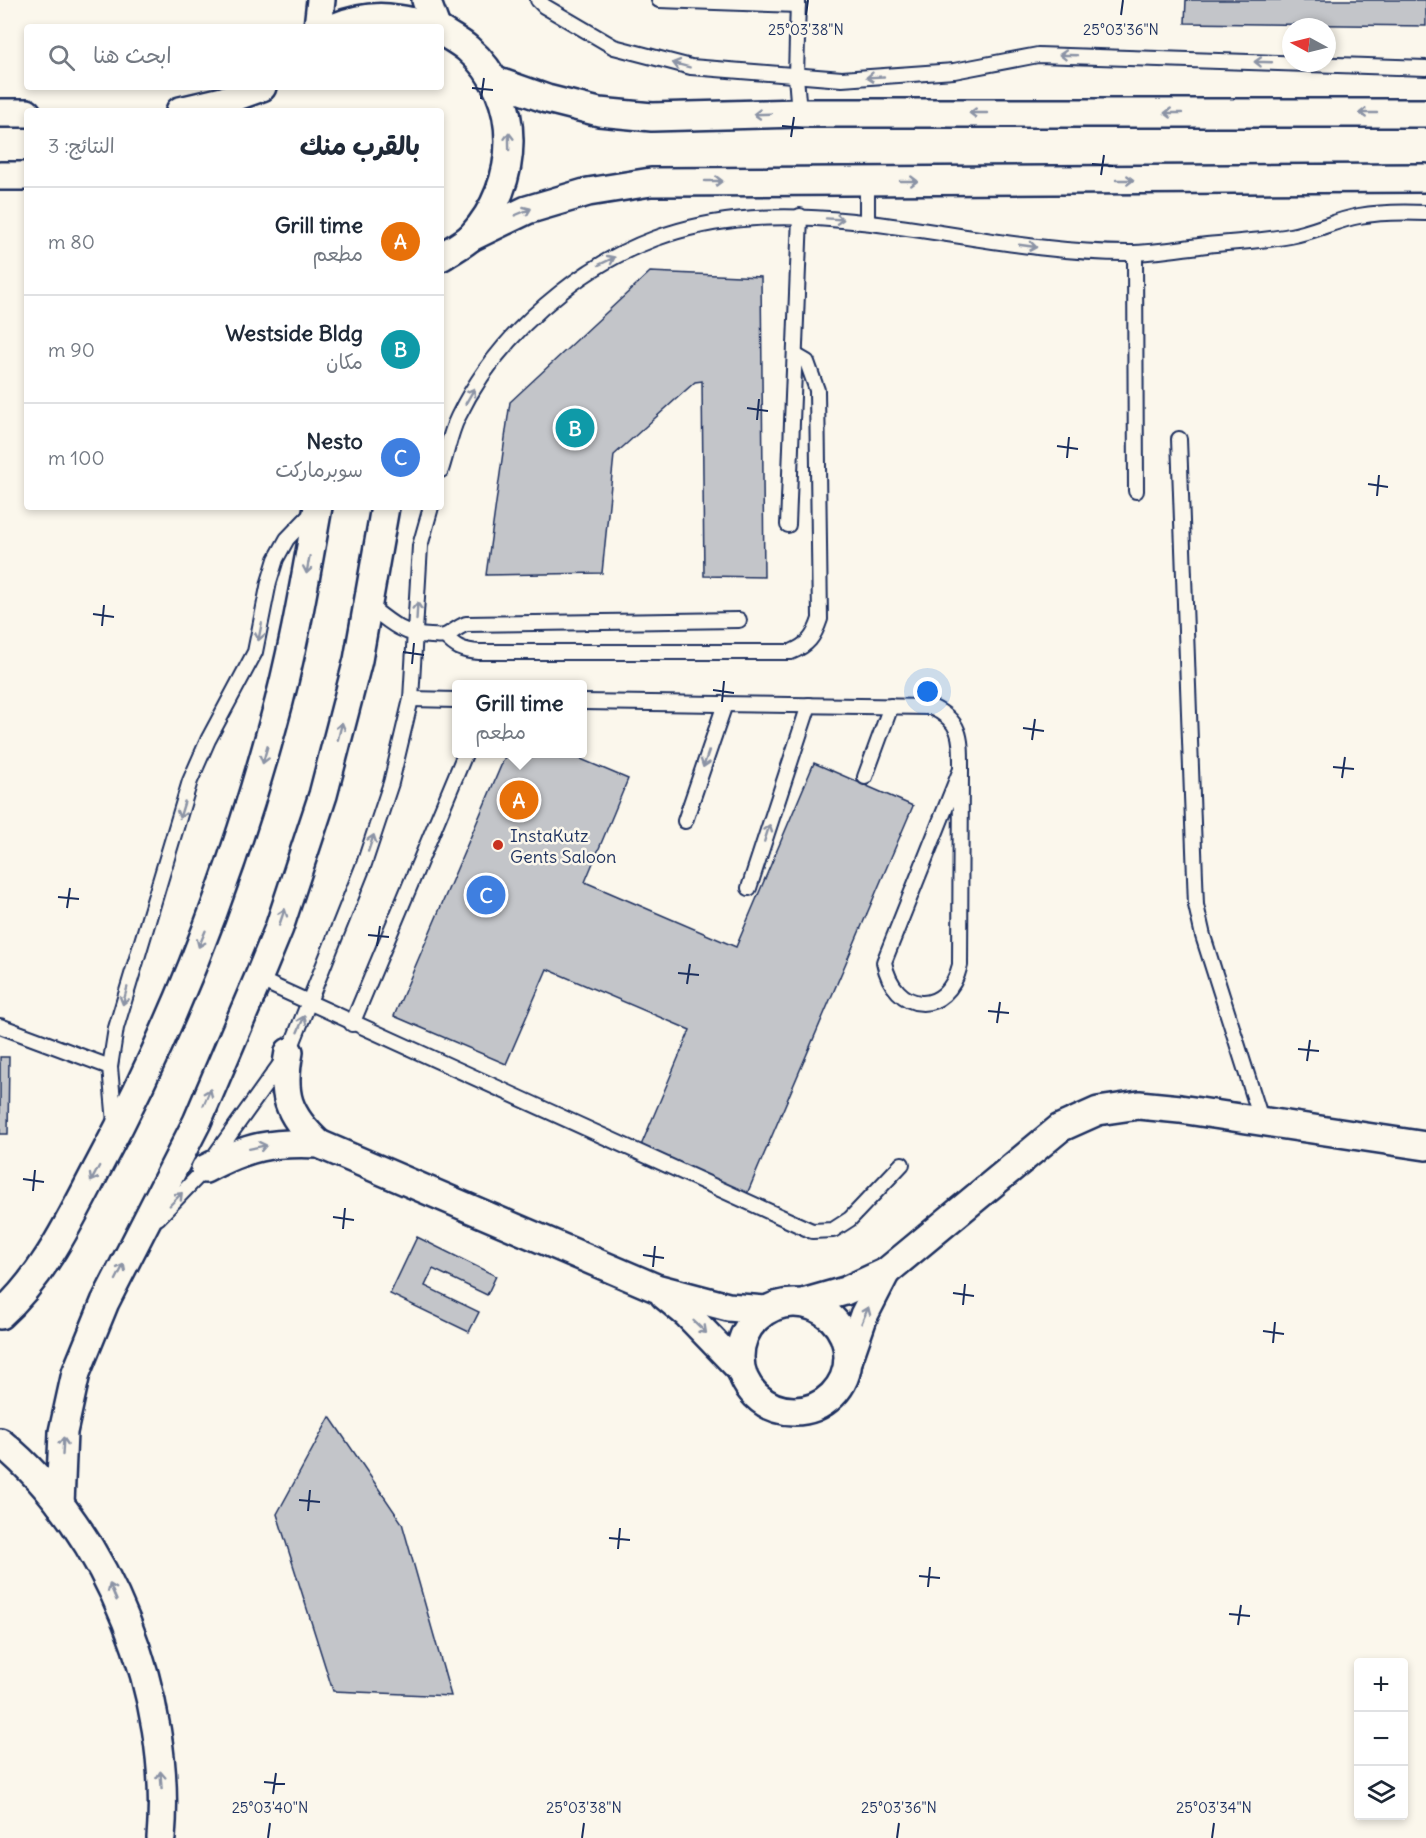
<!DOCTYPE html>
<html lang="ar">
<meta charset="utf-8">
<style>
body{margin:0;font-family:Delius,"Playpen Sans Arabic",sans-serif;background:#f6f6f7;color:#1f2937;direction:rtl}
.controls{position:absolute;right:18px;bottom:18px;display:grid;overflow:hidden;border-radius:6px;box-shadow:0 3px 9px #0003}
.controls button{width:54px;height:54px;display:grid;place-items:center;padding:0;border:0;border-bottom:2px solid #e0e1e3;background:#fff;color:#1f2937;font:30px sans-serif}
.compass{position:absolute;left:1282px;top:18px;width:54px;height:54px;border-radius:50%;background:#fff;box-shadow:0 3px 9px #0003;rotate:277deg}
.you{position:absolute;left:928px;top:692px;width:21px;height:21px;margin:-15px;border:4px solid #fff;border-radius:50%;background:#1a73e8;box-shadow:0 0 0 9px #1a73e833}
.badge{display:grid;place-items:center;width:39px;height:39px;border-radius:50%;background:#b45309;color:#fff;font-size:20px;font-weight:700}
.pin{position:absolute;translate:-50% -50%;border:3px solid #fff;box-shadow:0 2px 6px #0006}
.popup{position:absolute;left:452px;top:680px;width:135px;height:78px;box-sizing:border-box;display:grid;place-content:center;border-radius:6px;background:#fff;filter:drop-shadow(0 2px 4px #0005);font-size:20px;white-space:nowrap;color:#747a83}
.popup b{font-size:22px;color:#1f2937}
.popup::after{content:'';position:absolute;left:50%;top:100%;margin-left:-12px;border:12px solid transparent;border-top-color:#fff}
.list{margin:0;padding:0;list-style:none}
h2{display:flex;justify-content:space-between;align-items:center;height:78px;margin:0;padding:0 24px;font-size:26px}
h2 small{font-size:20px;font-weight:400;color:#747a83}
.list li{display:grid;grid-template-columns:39px 1fr auto;gap:18px;align-items:center;box-sizing:border-box;height:108px;padding:0 24px;border-top:2px solid #e0e1e3}
.list b{display:block;font-size:22px;white-space:nowrap}
.list p{margin:0;font-size:20px;white-space:nowrap;color:#747a83}
.list em{font-size:20px;font-style:normal;color:#747a83}
.icon{flex:none;width:33px;height:33px;fill:none;stroke:currentColor;stroke-width:2;stroke-linecap:round;stroke-linejoin:round}
.map{position:relative;flex:none;width:1426px;height:1838px;overflow:hidden;direction:ltr}
.search{position:absolute;background:#fff;box-shadow:0 3px 9px #0003;left:24px;top:24px;width:420px;height:66px;display:flex;align-items:center;gap:15px;box-sizing:border-box;padding:0 21px;border-radius:6px;color:#747a83;font-size:22px}
.panel{position:absolute;background:#fff;box-shadow:0 3px 9px #0003;left:24px;top:108px;width:420px;height:402px;border-radius:6px;direction:rtl}
.map>svg:first-child{display:block}
.building{fill:#c3c5c9;stroke:#1b2f5e;stroke-width:1.5}
.lines{fill:none;stroke-linecap:round;stroke-linejoin:round}
.lane-casing{stroke:#1b2f5e;stroke-width:18}
.street-casing{stroke:#1b2f5e;stroke-width:32}
.lane{stroke:#fbf7ec;stroke-width:14}
.street{stroke:#fbf7ec;stroke-width:27}
.oneway{stroke:#8b93a5}
.ticks{fill:none;stroke:#1b2f5e;stroke-width:2}
.poi-dot{fill:#c8321e;stroke:#fbf7ec;stroke-width:2}
.labels{text-anchor:middle;dominant-baseline:central;stroke-width:5;stroke-linejoin:round;paint-order:stroke}
.poi-label{font-size:18px;fill:#1b2f5e;stroke:#fbf7ec;text-anchor:start}
.ticks-label{font-size:15px;text-anchor:middle;fill:#1b2f5e;stroke:#fbf7ec;stroke-width:5;stroke-linejoin:round;paint-order:stroke}
</style>
<div class="map">
<svg width="1426" height="1838" viewBox="0 0 1426 1838">
<rect width="100%" height="100%" fill="#fbf7ec"/>
<filter id="ink" filterUnits="userSpaceOnUse"><feTurbulence type="fractalNoise" baseFrequency=".0167" numOctaves="2"/><feDisplacementMap in="SourceGraphic" scale="12" xChannelSelector="R" yChannelSelector="G"/><feConvolveMatrix kernelMatrix="1 2 1 2 8 2 1 2 1" color-interpolation-filters="sRGB"/></filter>
<g filter="url(#ink)">
<g class="building">
<path d="M1186,0H1426V26L1185,23Z"/>
<path d="M650,272L761,277L764,577L704,576L702,381L695,382L614,455L602,573L486,575L510,402Z"/>
<path d="M506,754H569L628,779L585,882L736,947L814,763L913,806L747,1194L640,1148L690,1030L547,969L506,1064L394,1016Z"/>
<path d="M0,1057H9L8,1134H0Z"/>
<path d="M417,1237L496,1276L487,1295L433,1269L425,1286L479,1312L469,1332L390,1294Z"/>
<path d="M330,1417L402,1523L451,1696L333,1691L277,1514Z"/>
</g>
<g class="lines">
<defs>
<g id="lane">
<path d="M538,0L544,6L614,47L691,67L842,79L954,71L1038,55L1426,68"/>
<path d="M659,0L798,5"/>
<path d="M798,0L796,76L799,113"/>
<path d="M867,221V181"/>
<path d="M1135,253L1136,491"/>
<path d="M1179,439L1196,905L1203,936L1262,1122"/>
<path d="M441,470C447,452 450,433 458,417C482,367 517,327 560,293C739,150 928,253 1129,253C1156,253 1181,248 1207,245C1234,242 1263,241 1290,236C1314,232 1336,220 1359,216C1381,212 1404,212 1426,213"/>
<path d="M788,525L800,216"/>
<path d="M368,605C388,621 404,636 431,636C435,636 442,637 445,636C453,632 458,627 466,624L739,620"/>
<path d="M445,636C455,647 463,651 479,652H791C808,645 814,637 820,619L817,390L807,362L795,355"/>
<path d="M411,699L456,700"/>
<path d="M582,702L931,707C962,721 961,738 961,769"/>
<path d="M961,769L960,965C947,1018 894,1014 884,962Z"/>
<path d="M865,777L891,706"/>
<path d="M685,821L725,704"/>
<path d="M749,888L809,705"/>
<path d="M258,979L812,1231L833,1230L850,1219L902,1164"/>
<path d="M352,1024L465,754"/>
<path d="M0,1026L110,1067"/>
<path d="M115,1123L110,1067L116,1028L190,781L208,740L255,652L269,582L276,559L287,539L312,513"/>
<path d="M158,1218L205,1169L289,1052L364,864L391,783L411,699L420,546L431,507"/>
</g>
<g id="street">
<path d="M426,0L436,27"/>
<path d="M318,27L321,0"/>
<path d="M336,27C371,12 397,17 434,27"/>
<path d="M441,31C450,37 460,42 468,49C524,97 520,184 472,236C464,244 451,250 441,257"/>
<path d="M493,80L547,99L599,112L652,117L799,113H1426"/>
<path d="M180,111L223,101L262,87"/>
<path d="M0,113H27"/>
<path d="M0,176H27"/>
<path d="M471,237L527,210L588,192L651,182L1426,178"/>
<path d="M289,1052C281,1094 287,1114 319,1144"/>
<path d="M205,1169C249,1146 269,1142 319,1144L656,1288L728,1307L765,1310"/>
<path d="M664,1295L686,1313L741,1370"/>
<path d="M803,1303L845,1291L886,1272L1060,1128L1098,1111L1139,1105L1180,1109L1426,1146"/>
<circle cx="794" cy="1357" r="54"/>
<path d="M0,1315C45,1275 71,1218 99,1165C174,1026 232,876 273,724C293,653 305,580 318,507"/>
<path d="M848,1361L864,1315L886,1272"/>
<path d="M0,1442C110,1532 173,1698 161,1838"/>
<path d="M60,1504L63,1432L76,1373L105,1302L197,1122L258,979L279,928L323,795L358,660L385,507"/>
</g>
</defs>
<use href="#lane" class="lane-casing"/>
<use href="#street" class="street-casing"/>
<use href="#lane" class="lane"/>
<use href="#street" class="street"/>
</g>
<defs><path id="oneway-shaft" d="M-6 0H5M1.5-3L5.5 0L1.5 3" fill="none" stroke-width="1.6" stroke-linecap="round" stroke-linejoin="round" transform="scale(1.5)"/></defs>
<g class="oneway">
<use href="#oneway-shaft" transform="translate(1068 55) rotate(-178)"/>
<use href="#oneway-shaft" transform="translate(1263 62) rotate(-178)"/>
<use href="#oneway-shaft" transform="translate(681 65) rotate(-165)"/>
<use href="#oneway-shaft" transform="translate(875 77) rotate(177)"/>
<use href="#oneway-shaft" transform="translate(978 113) rotate(-180)"/>
<use href="#oneway-shaft" transform="translate(1173 113) rotate(-180)"/>
<use href="#oneway-shaft" transform="translate(1368 113) rotate(-180)"/>
<use href="#oneway-shaft" transform="translate(762 114) rotate(178)"/>
<use href="#oneway-shaft" transform="translate(509 141) rotate(-91)"/>
<use href="#oneway-shaft" transform="translate(1125 180)"/>
<use href="#oneway-shaft" transform="translate(714 181)"/>
<use href="#oneway-shaft" transform="translate(909 181)"/>
<use href="#oneway-shaft" transform="translate(523 212) rotate(-23)"/>
<use href="#oneway-shaft" transform="translate(835 219) rotate(4)"/>
<use href="#oneway-shaft" transform="translate(1028 246) rotate(8)"/>
<use href="#oneway-shaft" transform="translate(607 261) rotate(-26)"/>
<use href="#oneway-shaft" transform="translate(470 396) rotate(-60)"/>
<use href="#oneway-shaft" transform="translate(308 565) rotate(100)"/>
<use href="#oneway-shaft" transform="translate(417 611) rotate(-87)"/>
<use href="#oneway-shaft" transform="translate(260 632) rotate(101)"/>
<use href="#oneway-shaft" transform="translate(340 731) rotate(-76)"/>
<use href="#oneway-shaft" transform="translate(265 755) rotate(106)"/>
<use href="#oneway-shaft" transform="translate(706 759) rotate(109)"/>
<use href="#oneway-shaft" transform="translate(182 810) rotate(107)"/>
<use href="#oneway-shaft" transform="translate(767 833) rotate(-72)"/>
<use href="#oneway-shaft" transform="translate(371 843) rotate(-71)"/>
<use href="#oneway-shaft" transform="translate(282 917) rotate(-71)"/>
<use href="#oneway-shaft" transform="translate(202 939) rotate(113)"/>
<use href="#oneway-shaft" transform="translate(125 996) rotate(105)"/>
<use href="#oneway-shaft" transform="translate(301 1024) rotate(-67)"/>
<use href="#oneway-shaft" transform="translate(207 1097) rotate(-67)"/>
<use href="#oneway-shaft" transform="translate(258 1147) rotate(-12)"/>
<use href="#oneway-shaft" transform="translate(95 1174) rotate(118)"/>
<use href="#oneway-shaft" transform="translate(176 1199) rotate(-46)"/>
<use href="#oneway-shaft" transform="translate(120 1272) rotate(-63)"/>
<use href="#oneway-shaft" transform="translate(865 1315) rotate(-67)"/>
<use href="#oneway-shaft" transform="translate(700 1327) rotate(44)"/>
<use href="#oneway-shaft" transform="translate(63 1446) rotate(-87)"/>
<use href="#oneway-shaft" transform="translate(113 1592) rotate(-113)"/>
<use href="#oneway-shaft" transform="translate(161 1780) rotate(-94)"/>
</g>
</g>
<path class="ticks" d="M806,15L808,0M1121,15L1123,0M472,88L493,90M481,99L484,78M782,126L803,128M791,137L794,117M1092,164L1113,166M1101,175L1104,155M747,408L768,411M757,420L759,399M1057,446L1078,449M1067,458L1069,437M1368,484L1388,487M1377,496L1379,475M93,614L114,617M102,626L104,605M403,652L424,655M412,664L414,643M713,690L734,693M722,702L724,681M1023,728L1044,731M1032,740L1035,719M1333,767L1354,769M1342,778L1345,757M58,897L79,899M67,908L70,888M368,935L389,937M377,946L380,926M678,973L699,975M687,984L690,964M988,1011L1009,1013M997,1023L1000,1002M1298,1049L1319,1051M1307,1061L1310,1040M23,1179L44,1182M33,1191L35,1170M333,1217L354,1220M343,1229L345,1208M643,1255L664,1258M653,1267L655,1246M953,1293L974,1296M963,1305L965,1284M1263,1331L1284,1334M1273,1343L1275,1322M299,1500L320,1502M308,1511L310,1490M609,1538L630,1540M618,1549L620,1528M919,1576L940,1578M928,1587L930,1567M1229,1614L1250,1616M1238,1625L1241,1605M264,1782L285,1784M273,1794L276,1773M268,1838L270,1823M582,1838L584,1823M897,1838L899,1823M1212,1838L1214,1823"/>
<circle class="poi-dot" cx="498" cy="845" r="6"/>
<g class="labels">
<g class="poi-label">
<text x="510" y="835">InstaKutz<tspan x="510" dy="21">Gents Saloon</tspan></text>
</g>
</g>
<g class="ticks-label">
<text x="806" y="35">25°03'38"N</text>
<text x="1121" y="35">25°03'36"N</text>
<text x="270" y="1813">25°03'40"N</text>
<text x="584" y="1813">25°03'38"N</text>
<text x="899" y="1813">25°03'36"N</text>
<text x="1214" y="1813">25°03'34"N</text>
</g>
</svg>
<div class="controls">
<button>+</button>
<button>−</button>
<button><svg class="icon" aria-label="layers" viewBox="0 0 24 24"><path d="M12 4l9 5-9 5-9-5zM3 14l9 5 9-5"/></svg></button>
</div>
<svg class="compass" viewBox="-18 -18 36 36"><path d="M0-13l5 13h-10z" fill="#e53935"/><path d="M0 13l5-13h-10z" fill="#747a83"/></svg>
<div class="you"></div>
<div class="pin badge" style="left:519px;top:800px;background:#e8710a">A</div>
<div class="popup"><b>Grill time</b>مطعم</div>
<div class="pin badge" style="left:575px;top:428px;background:#0f9aa8">B</div>
<div class="pin badge" style="left:486px;top:895px;background:#3f7fe0">C</div>
<div class="search"><svg class="icon" aria-label="search" viewBox="0 0 24 24"><circle cx="10" cy="10" r="6"/><path d="M15 15l6 6"/></svg>ابحث هنا</div>
<section class="panel">
<h2>بالقرب منك<small>النتائج: 3</small></h2>
<ul class="list">
<li><span class="badge" style="background:#e8710a">A</span><div><b>Grill time</b><p>مطعم</p></div><em>80 m</em></li>
<li><span class="badge" style="background:#0f9aa8">B</span><div><b>Westside Bldg</b><p>مكان</p></div><em>90 m</em></li>
<li><span class="badge" style="background:#3f7fe0">C</span><div><b>Nesto</b><p>سوبرماركت</p></div><em>100 m</em></li>
</ul>
</section>
</div>
